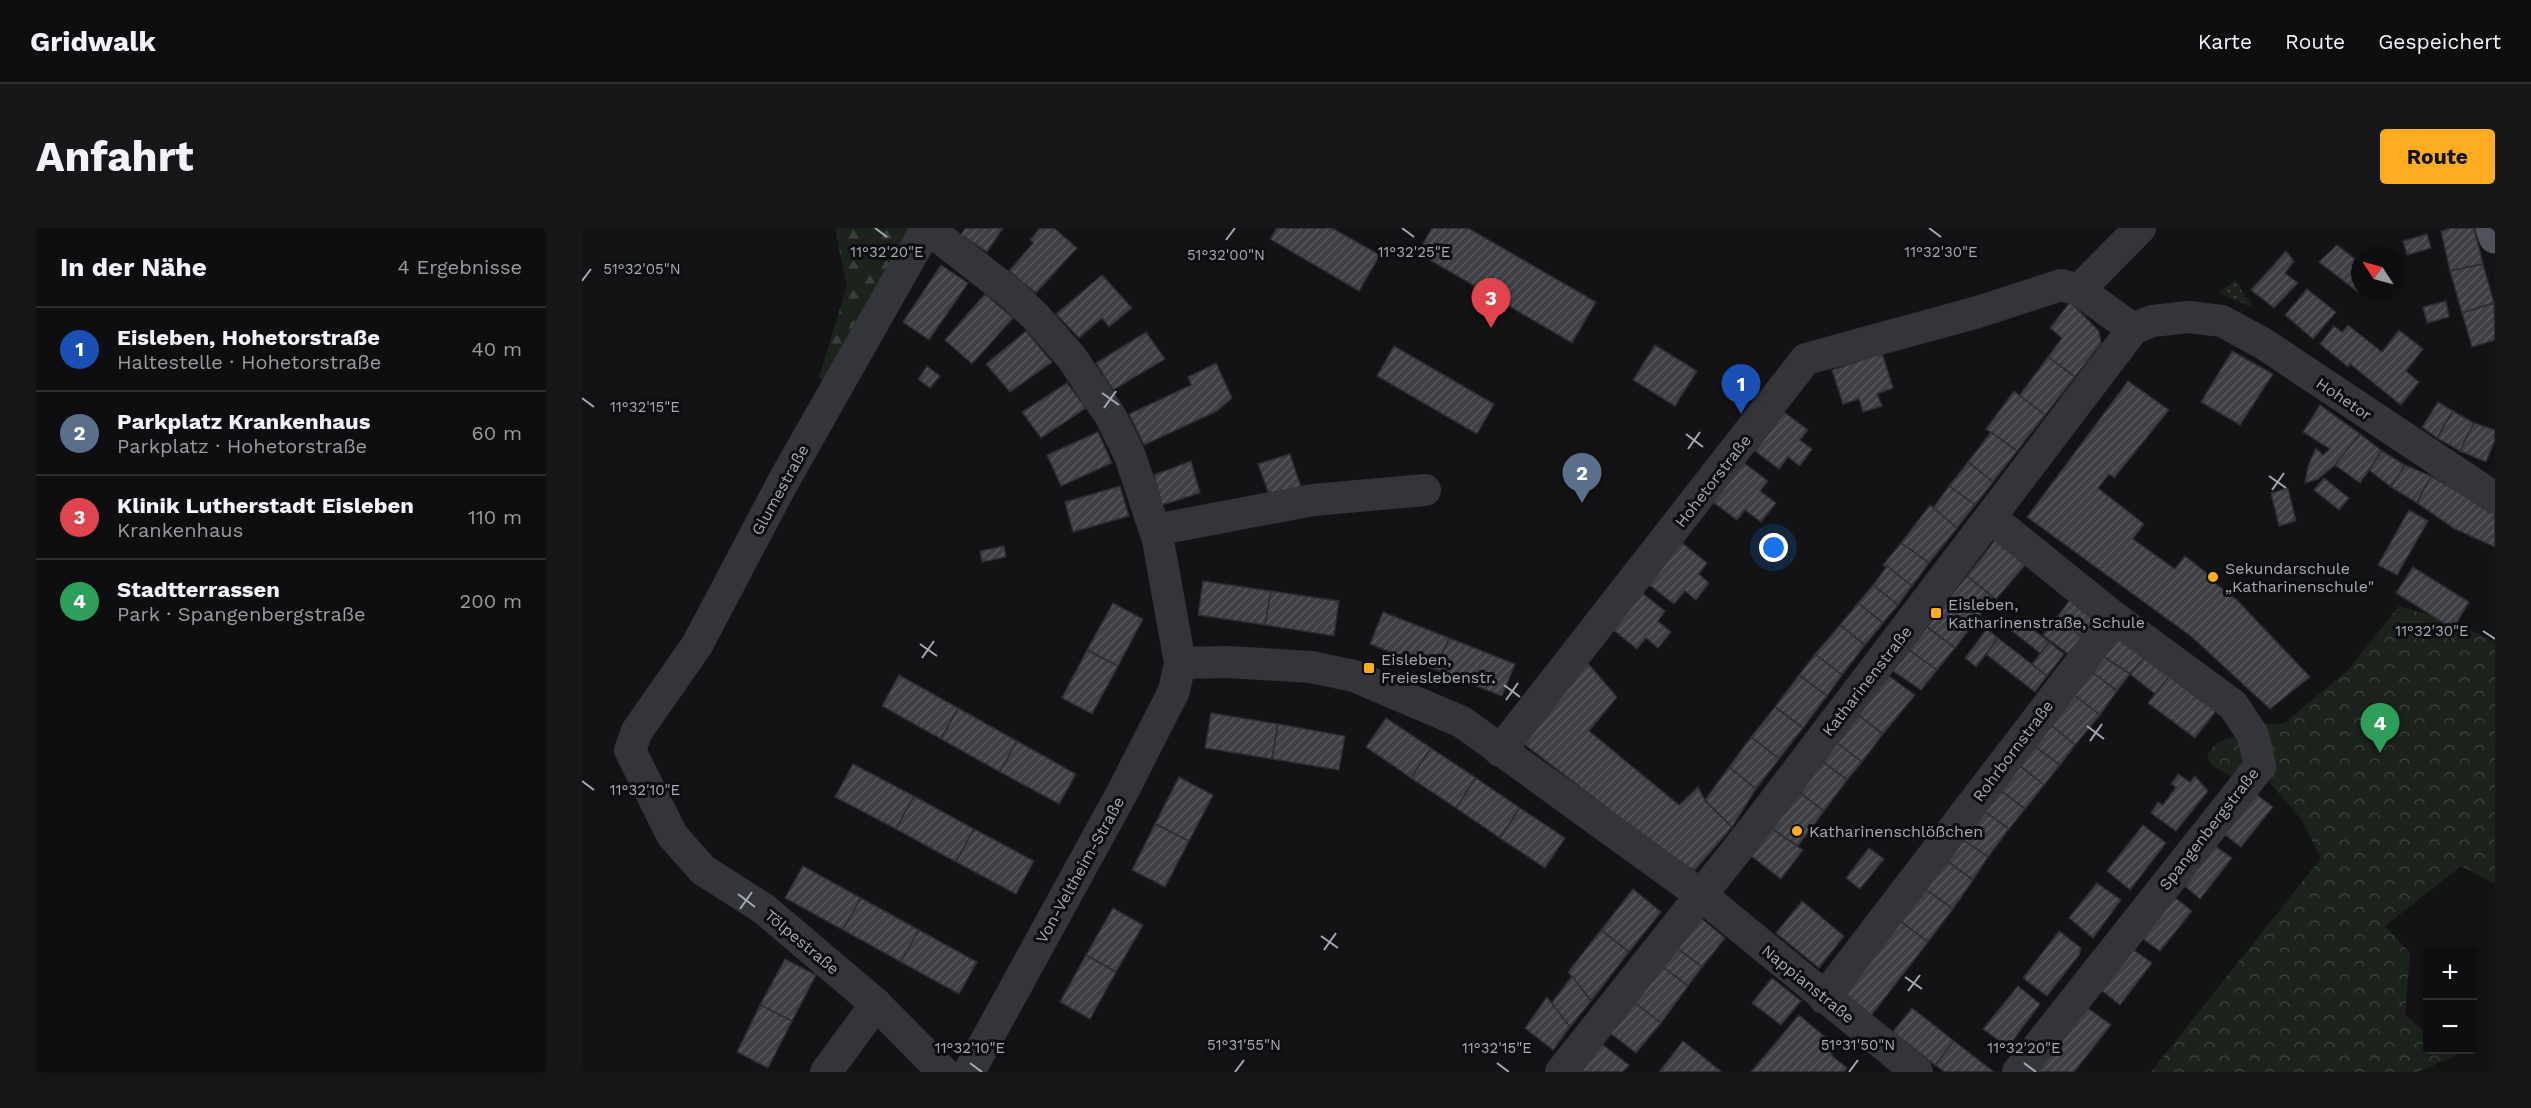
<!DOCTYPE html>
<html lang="de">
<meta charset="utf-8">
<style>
body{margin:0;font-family:"Work Sans",sans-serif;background:#171719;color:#f1f3f6}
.controls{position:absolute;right:18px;bottom:18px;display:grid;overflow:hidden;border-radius:6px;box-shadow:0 3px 9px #0003}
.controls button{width:54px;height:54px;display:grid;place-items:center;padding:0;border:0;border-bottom:2px solid #2e2e30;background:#0e0e10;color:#f1f3f6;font:30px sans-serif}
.compass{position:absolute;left:1769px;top:18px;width:54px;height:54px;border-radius:50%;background:#0e0e10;box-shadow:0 3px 9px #0003;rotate:306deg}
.you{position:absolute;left:1192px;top:320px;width:21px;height:21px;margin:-15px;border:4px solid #fff;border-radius:50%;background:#1a73e8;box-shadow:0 0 0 9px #1a73e833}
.badge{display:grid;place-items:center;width:39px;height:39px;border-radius:50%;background:#ffac21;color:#fff;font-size:20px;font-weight:700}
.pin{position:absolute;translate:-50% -50px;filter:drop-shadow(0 2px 3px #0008)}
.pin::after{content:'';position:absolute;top:32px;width:21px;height:18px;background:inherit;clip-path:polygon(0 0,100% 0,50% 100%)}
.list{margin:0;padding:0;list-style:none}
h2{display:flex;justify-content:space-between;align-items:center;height:78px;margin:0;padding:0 24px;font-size:26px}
h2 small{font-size:20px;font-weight:400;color:#9b9c9f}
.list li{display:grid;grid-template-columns:39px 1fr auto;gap:18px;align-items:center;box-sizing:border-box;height:84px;padding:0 24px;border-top:2px solid #2e2e30}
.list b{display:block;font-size:22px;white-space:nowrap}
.list p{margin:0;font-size:20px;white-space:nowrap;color:#9b9c9f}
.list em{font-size:20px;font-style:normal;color:#9b9c9f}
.map{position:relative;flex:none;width:1913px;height:844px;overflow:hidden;border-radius:6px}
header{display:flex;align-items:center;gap:36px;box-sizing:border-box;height:84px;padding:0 30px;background:#0e0e10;border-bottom:2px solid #2e2e30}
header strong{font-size:28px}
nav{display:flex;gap:33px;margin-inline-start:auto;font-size:21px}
.intro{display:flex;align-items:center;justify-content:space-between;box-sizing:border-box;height:144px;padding:0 36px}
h1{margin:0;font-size:42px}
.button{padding:15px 27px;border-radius:6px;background:#ffac21;color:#111;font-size:21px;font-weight:700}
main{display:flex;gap:36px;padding:0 36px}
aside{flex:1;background:#0e0e10;border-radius:6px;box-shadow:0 3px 9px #0003}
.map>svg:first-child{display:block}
.grass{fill:url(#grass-dots)}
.forest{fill:url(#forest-firs)}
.park{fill:url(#park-crowns)}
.building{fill:url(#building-hatch);stroke:#2d2d31;stroke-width:1.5}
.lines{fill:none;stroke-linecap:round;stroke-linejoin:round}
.minor{stroke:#34353a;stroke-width:32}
.major{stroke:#4f525a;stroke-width:33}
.ticks{fill:none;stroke:#a3aab7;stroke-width:2}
.poi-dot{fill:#ffac21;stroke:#0e0e10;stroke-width:2}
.labels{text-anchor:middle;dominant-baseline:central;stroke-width:6;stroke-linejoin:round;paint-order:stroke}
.street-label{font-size:16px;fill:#a3aab7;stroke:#0e0e10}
.poi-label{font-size:16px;fill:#a3aab7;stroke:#0e0e10;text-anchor:start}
.ticks-label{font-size:15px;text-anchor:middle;fill:#a3aab7;stroke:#0e0e10;stroke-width:6;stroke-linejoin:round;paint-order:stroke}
</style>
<header>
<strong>Gridwalk</strong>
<nav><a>Karte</a><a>Route</a><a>Gespeichert</a></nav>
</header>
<div class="intro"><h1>Anfahrt</h1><a class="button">Route</a></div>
<main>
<aside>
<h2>In der Nähe<small>4 Ergebnisse</small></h2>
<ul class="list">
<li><span class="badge" style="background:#1a4fb4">1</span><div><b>Eisleben, Hohetorstraße</b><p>Haltestelle · Hohetorstraße</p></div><em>40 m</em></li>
<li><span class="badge" style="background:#5c6f8a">2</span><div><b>Parkplatz Krankenhaus</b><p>Parkplatz · Hohetorstraße</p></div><em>60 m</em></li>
<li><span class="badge" style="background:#e0444e">3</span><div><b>Klinik Lutherstadt Eisleben</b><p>Krankenhaus</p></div><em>110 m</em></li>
<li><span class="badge" style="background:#2e9e5b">4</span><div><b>Stadtterrassen</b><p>Park · Spangenbergstraße</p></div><em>200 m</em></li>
</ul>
</aside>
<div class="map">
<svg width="1913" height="844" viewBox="0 0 1913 844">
<defs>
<pattern id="grass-dots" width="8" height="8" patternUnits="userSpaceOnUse" patternTransform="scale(1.5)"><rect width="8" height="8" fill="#1b231c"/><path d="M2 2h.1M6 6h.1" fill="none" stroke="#39403b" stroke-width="1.8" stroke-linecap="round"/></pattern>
<pattern id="forest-firs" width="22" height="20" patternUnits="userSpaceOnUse" patternTransform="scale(1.5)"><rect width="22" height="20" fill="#1b231c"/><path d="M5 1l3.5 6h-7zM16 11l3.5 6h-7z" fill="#39403b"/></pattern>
<pattern id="park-crowns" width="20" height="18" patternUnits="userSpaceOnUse" patternTransform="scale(1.5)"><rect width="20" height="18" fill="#1b231c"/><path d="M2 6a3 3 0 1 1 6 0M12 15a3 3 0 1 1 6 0" fill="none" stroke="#39403b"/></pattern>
<pattern id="building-hatch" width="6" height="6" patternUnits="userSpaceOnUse" patternTransform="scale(1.5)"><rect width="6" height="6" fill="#3f4045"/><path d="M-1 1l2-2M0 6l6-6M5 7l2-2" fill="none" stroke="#58595e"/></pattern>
</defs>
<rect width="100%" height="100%" fill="#131315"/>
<path class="grass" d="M1654,52L1663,69L1670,75L1667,78L1636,65Z"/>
<path class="forest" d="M253,0H337L248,159L237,149L265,58Z"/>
<g class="park">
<path d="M1817,378L1878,397L1913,414V656L1879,638L1803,698L1828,725L1823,787L1845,805L1846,822H1867L1875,827L1835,844H1569L1739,630L1719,591L1688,555L1679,496H1701L1766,442Z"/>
<path d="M1653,509L1665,518L1661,545L1647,548L1629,537L1625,528C1632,515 1639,511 1653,509Z"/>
</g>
<g class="building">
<path d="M383,0H421L405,24L379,7Z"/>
<path d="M458,0H472L495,20L454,65L427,43L451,15L448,12Z"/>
<path d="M695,0H750L798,27L777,63L688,11Z"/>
<path d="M850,0H886L1014,74L990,115L836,25Z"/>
<path d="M1869,0H1892L1901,36L1868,43L1859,3Z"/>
<path d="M1845,6L1849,20L1825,27L1821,13Z"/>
<path d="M1755,17L1778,35V62L1776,64L1737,34Z"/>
<path d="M1704,23L1712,33L1703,45L1716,55L1692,80L1669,62Z"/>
<path d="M1901,36L1912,75L1880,85L1868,43Z"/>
<path d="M359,37L386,55L347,112L321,94Z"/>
<path d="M520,47L550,80L527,99L520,90L497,110L474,86Z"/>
<path d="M1725,61L1754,84L1731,111L1703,87Z"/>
<path d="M403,66L431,90L390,136L363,112Z"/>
<path d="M1864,73L1867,89L1845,95L1841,79Z"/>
<path d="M1488,74L1517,103L1519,115L1493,149L1466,129L1480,110L1468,100Z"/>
<path d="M1912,75L1913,112L1890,119L1880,85Z"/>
<path d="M1766,97L1800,124L1817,102L1841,121L1824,143L1837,154L1819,177L1768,136L1766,139L1738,116L1752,98L1760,104Z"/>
<path d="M444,103L470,134L428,164L404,136Z"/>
<path d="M564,104L583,131L531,162L514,135Z"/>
<path d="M1073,117L1115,143L1093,178L1051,152Z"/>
<path d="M812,118L912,176L895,206L795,148Z"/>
<path d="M1650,123L1691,146L1658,197L1619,174Z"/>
<path d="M1300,125L1311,160L1295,166L1300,178L1281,184L1277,171L1261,176L1250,142Z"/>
<path d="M1466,129L1493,149L1463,187L1437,168Z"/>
<path d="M634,135L650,170L635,183L562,217L547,186L609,157L606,149Z"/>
<path d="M345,138L358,148L348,160L336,151Z"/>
<path d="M1546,153L1587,182L1532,250L1527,246L1516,260L1562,296L1551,311L1593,341L1603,328L1626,346L1625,349L1655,372L1728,449L1688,481L1610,409L1445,289Z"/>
<path d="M485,155L504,180L459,210L440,184Z"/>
<path d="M1432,163L1463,187L1435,223L1404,201Z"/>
<path d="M1856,174L1871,183L1855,210L1840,199Z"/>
<path d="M1738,177L1778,206L1753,237L1736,251L1723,255L1726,238L1734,220L1741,227L1748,221L1721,204Z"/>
<path d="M1871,183L1892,195L1878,223L1855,210Z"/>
<path d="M1202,184L1226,202L1218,212L1230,221L1218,238L1206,229L1197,241L1173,223Z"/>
<path d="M1892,195L1913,202V212L1904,234L1878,223Z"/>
<path d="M516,204L530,235L479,258L465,227Z"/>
<path d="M1409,204L1435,223L1411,254L1386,234Z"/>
<path d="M1778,206L1800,223L1778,255L1753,237Z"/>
<path d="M1800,223L1823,237L1809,259L1787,242Z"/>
<path d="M708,226L719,259L688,269L676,236Z"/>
<path d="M609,233L618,265L580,277L572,247Z"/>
<path d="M1386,234L1411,254L1393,277L1367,258Z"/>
<path d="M1162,235L1186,253L1178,263L1194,275L1179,294L1163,282L1155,292L1131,274Z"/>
<path d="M1823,237L1849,248L1835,275L1809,259Z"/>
<path d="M1849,248L1913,285V319L1873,301L1835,275Z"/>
<path d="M1742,250L1767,270L1757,282L1732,262Z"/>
<path d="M538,258L547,288L491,304L483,274Z"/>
<path d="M1367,258L1393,277L1375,300L1351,280Z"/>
<path d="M1706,260L1714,293L1697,298L1689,265Z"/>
<path d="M1348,277L1375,300L1347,335L1319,315Z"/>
<path d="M1827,282L1846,293L1815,347L1796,337Z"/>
<path d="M1414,311L1445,335L1414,371L1385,348Z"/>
<path d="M1098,313L1125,335L1117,346L1127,355L1114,372L1103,363L1092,376L1065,355Z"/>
<path d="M1319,315L1347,335L1330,358L1301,337Z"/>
<path d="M422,318L424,329L400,334L398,323Z"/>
<path d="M1305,338L1330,358L1316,377L1291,357Z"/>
<path d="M1831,339L1887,374L1871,401L1814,365Z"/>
<path d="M1385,348L1411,369L1396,390L1367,370Z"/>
<path d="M621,353L689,363L683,397L616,387Z"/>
<path d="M1291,357L1316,377L1301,395L1276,375Z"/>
<path d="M689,363L757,373L752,408L683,397Z"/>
<path d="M1059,364L1083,383L1076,393L1089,404L1076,420L1064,410L1055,421L1029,400Z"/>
<path d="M1367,370L1396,390L1373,420L1345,399Z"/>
<path d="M1488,372L1513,392L1500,409L1475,389Z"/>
<path d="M531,375L561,391L536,438L505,422Z"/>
<path d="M1276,375L1301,395L1283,417L1258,397Z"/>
<path d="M801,384L867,410L854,442L788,416Z"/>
<path d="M1435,389L1467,414L1458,425L1426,400Z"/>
<path d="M1475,389L1500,409L1486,426L1461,407Z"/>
<path d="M1258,397L1283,417L1260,447L1233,426Z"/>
<path d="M1345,399L1373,420L1355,442L1327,422Z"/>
<path d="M1405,401L1416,410L1394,439L1383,430Z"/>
<path d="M1538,409L1564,428L1548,446L1522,429Z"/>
<path d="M867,410L933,436L920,468L854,442Z"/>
<path d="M1416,410L1465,448L1453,464L1404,426Z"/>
<path d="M1467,414L1482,426L1465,448L1450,436Z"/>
<path d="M505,422L536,438L510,486L480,470Z"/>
<path d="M1327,422L1355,442L1339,462L1311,443Z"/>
<path d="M1233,426L1260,447L1245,468L1217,447Z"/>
<path d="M1564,428L1588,447L1573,466L1548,446Z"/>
<path d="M1522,429L1548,446L1535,463L1510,444Z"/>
<path d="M1003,432L1035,469L1007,503L1097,577L1116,559L1123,572L1150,599L1113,642L1097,635L942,516Z"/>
<path d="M1510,444L1535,463L1518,487L1492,467Z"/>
<path d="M317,447L376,480L359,511L300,478Z"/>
<path d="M1217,447L1245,468L1221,500L1193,479Z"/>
<path d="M1588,447L1634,483L1613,510L1566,475Z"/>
<path d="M1307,448L1333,467L1301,506L1276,487Z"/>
<path d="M1492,467L1518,487L1493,517L1469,497Z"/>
<path d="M1193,479L1221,500L1197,531L1169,509Z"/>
<path d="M376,480L435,513L418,544L359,511Z"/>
<path d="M629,485L696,496L690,531L623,520Z"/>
<path d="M1276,487L1301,506L1280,534L1255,515Z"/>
<path d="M804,490L849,520L829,550L784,519Z"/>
<path d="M696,496L763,508L757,542L690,531Z"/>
<path d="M1469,497L1493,517L1478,537L1452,518Z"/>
<path d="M1169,509L1197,531L1174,561L1147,539Z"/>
<path d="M435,513L494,546L477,576L418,544Z"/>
<path d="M1255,515L1280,534L1265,552L1241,534Z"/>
<path d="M1452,518L1478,537L1462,557L1437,537Z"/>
<path d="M849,520L894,550L874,580L829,550Z"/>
<path d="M1241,534L1265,552L1242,583L1218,565Z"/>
<path d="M271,536L332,568L314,601L253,569Z"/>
<path d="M1437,537L1462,557L1443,581L1418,562Z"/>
<path d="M1147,539L1174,561L1150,599L1123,572Z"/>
<path d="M1596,546L1608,554L1613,548L1626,563L1594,603L1569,585L1576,574L1581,577L1594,559L1589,556Z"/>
<path d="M597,549L631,567L607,613L573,596Z"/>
<path d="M894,550L938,580L918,610L874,580Z"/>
<path d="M1418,562L1443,581L1427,601L1402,583Z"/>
<path d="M1671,564L1691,579L1659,619L1639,604Z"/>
<path d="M1218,565L1242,583L1216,618L1190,601Z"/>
<path d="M332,568L392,601L374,634L314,601Z"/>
<path d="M938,580L983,610L963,640L918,610Z"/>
<path d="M1402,583L1427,601L1406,629L1380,611Z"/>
<path d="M573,596L607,613L583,659L550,642Z"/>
<path d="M1561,597L1584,615L1548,662L1525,643Z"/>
<path d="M392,601L452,633L434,666L374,634Z"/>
<path d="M1190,601L1221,622L1199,651L1169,628Z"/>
<path d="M1380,611L1406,629L1391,652L1365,633Z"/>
<path d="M1629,615L1650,630L1618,671L1598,654Z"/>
<path d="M1287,620L1302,631L1278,661L1264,650Z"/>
<path d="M1365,633L1391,652L1371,681L1343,661Z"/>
<path d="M221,638L279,670L261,702L203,670Z"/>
<path d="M1515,655L1539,672L1511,710L1487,690Z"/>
<path d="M1051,661L1079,684L1047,724L1019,702Z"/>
<path d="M1343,661L1371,681L1346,714L1318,693Z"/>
<path d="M1591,668L1610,683L1578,723L1558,709Z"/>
<path d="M279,670L337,702L319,734L261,702Z"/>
<path d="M1220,673L1262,708L1237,740L1194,705Z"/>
<path d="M531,680L561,697L534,744L504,727Z"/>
<path d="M1119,690L1143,710L1120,739L1095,720Z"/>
<path d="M1318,693L1346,714L1288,789L1260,768Z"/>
<path d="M337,702L395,734L377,766L319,734Z"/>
<path d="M1019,702L1047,724L1009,773L986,744Z"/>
<path d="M1477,703L1499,720L1497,727L1465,768L1441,750Z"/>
<path d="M1095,720L1120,739L1106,758L1081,739Z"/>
<path d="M1549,720L1570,735L1538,777L1518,761Z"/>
<path d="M504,727L534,744L508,791L478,774Z"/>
<path d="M203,731L234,747L210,793L178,777Z"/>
<path d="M1081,739L1106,758L1079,795L1053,775Z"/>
<path d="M990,748L1009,773L988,799L969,776Z"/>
<path d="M1190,750L1219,773L1199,797L1170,775Z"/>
<path d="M1436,758L1458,776L1426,819L1401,801Z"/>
<path d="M965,769L988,799L971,822L943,800Z"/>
<path d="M1053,775L1079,795L1054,825L1028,805Z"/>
<path d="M178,777L210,793L186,840L155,824Z"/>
<path d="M1503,778L1529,797L1492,844H1451Z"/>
<path d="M1330,780L1372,813L1353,837L1311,804Z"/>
<path d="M1217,787L1255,819L1249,827L1265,840L1262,844H1169Z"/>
<path d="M1101,813L1140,844H1077Z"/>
<path d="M1372,813L1412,844H1363L1353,837Z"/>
<path d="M1020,816L1047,837L1041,844H998Z"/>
</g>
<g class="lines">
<g class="minor">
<path d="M345,0L201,254L115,417L55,503L48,522L90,607L121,642L182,681L294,776L361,844"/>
<path d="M345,0L430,66L453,88L490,130L529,189L548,228L576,312L598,435L592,463L541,563L387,844"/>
<path d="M1497,62L1558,0"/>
<path d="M1409,290L1533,390L1651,477L1671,507L1678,538L1436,844"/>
<path d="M573,302L731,272L843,262"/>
<path d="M598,435L646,434L729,439L772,448L880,494L1119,667L1335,844"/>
<path d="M918,523L1224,131L1396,84L1479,57L1497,62L1551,101"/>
<path d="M1242,770L1533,390"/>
<path d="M244,844L294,776"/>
<path d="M979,844L1169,604L1551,101L1570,93L1607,89L1640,93L1682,116L1913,270"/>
</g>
<path class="major" d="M1910,0L1913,9"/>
</g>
<path class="ticks" d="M293,0L305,9M820,0L832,9M1347,0L1359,9M644,12L653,0M0,53L9,41M520,165L537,177M0,170L12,179M522,180L534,163M1104,206L1121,219M1106,221L1118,204M1687,248L1704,260M1690,262L1702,245M1901,403L1913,411M338,416L355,428M340,430L352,413M922,457L938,469M924,472L936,455M1505,498L1522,511M1508,513L1520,496M0,553L12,562M156,666L173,679M158,681L170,664M739,708L756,720M742,722L754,705M1323,749L1340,761M1326,763L1338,747M388,835L400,844M915,835L927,844M1442,835L1454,844M653,844L662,832M1267,844L1276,832"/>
<g class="poi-dot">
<circle cx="1631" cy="349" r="6"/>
<rect x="1348" y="379" width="12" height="12" rx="3"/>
<rect x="781" y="434" width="12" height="12" rx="3"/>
<circle cx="1215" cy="603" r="6"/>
</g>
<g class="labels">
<g class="street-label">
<text transform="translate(1762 171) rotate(34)">Hohetor</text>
<text transform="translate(1131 253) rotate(-52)">Hohetorstraße</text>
<text transform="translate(198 262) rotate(-61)">Glumestraße</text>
<text transform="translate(1285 453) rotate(-52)">Katharinenstraße</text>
<text transform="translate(1431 523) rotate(-53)">Rohrbornstraße</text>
<text transform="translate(1627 601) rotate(-52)">Spangenbergstraße</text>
<text transform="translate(498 642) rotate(-61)">Von-Veltheim-Straße</text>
<text transform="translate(220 714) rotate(40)">Tölpestraße</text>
<text transform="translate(1226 756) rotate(39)">Nappianstraße</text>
</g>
<g class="poi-label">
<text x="1643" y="340">Sekundarschule<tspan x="1643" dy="18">„Katharinenschule"</tspan></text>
<text x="1366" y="376">Eisleben,<tspan x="1366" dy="18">Katharinenstraße, Schule</tspan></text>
<text x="799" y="431">Eisleben,<tspan x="799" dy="18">Freieslebenstr.</tspan></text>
<text x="1227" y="603">Katharinenschlößchen</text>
</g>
</g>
<g class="ticks-label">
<text x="305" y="29">11°32'20"E</text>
<text x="832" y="29">11°32'25"E</text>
<text x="1359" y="29">11°32'30"E</text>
<text x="644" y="32">51°32'00"N</text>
<text x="60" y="46">51°32'05"N</text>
<text x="63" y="184">11°32'15"E</text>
<text x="1850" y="408">11°32'30"E</text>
<text x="63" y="567">11°32'10"E</text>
<text x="662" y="822">51°31'55"N</text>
<text x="1276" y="822">51°31'50"N</text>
<text x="388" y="825">11°32'10"E</text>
<text x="915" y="825">11°32'15"E</text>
<text x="1442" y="825">11°32'20"E</text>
</g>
</svg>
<div class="controls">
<button>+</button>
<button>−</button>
</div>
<svg class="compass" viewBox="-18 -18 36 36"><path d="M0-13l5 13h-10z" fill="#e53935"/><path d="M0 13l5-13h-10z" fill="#9b9c9f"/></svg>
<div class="you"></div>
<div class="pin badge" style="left:1159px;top:186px;background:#1a4fb4">1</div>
<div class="pin badge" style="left:1000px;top:275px;background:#5c6f8a">2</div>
<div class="pin badge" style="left:909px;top:100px;background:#e0444e">3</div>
<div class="pin badge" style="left:1798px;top:525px;background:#2e9e5b">4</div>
</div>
</main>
